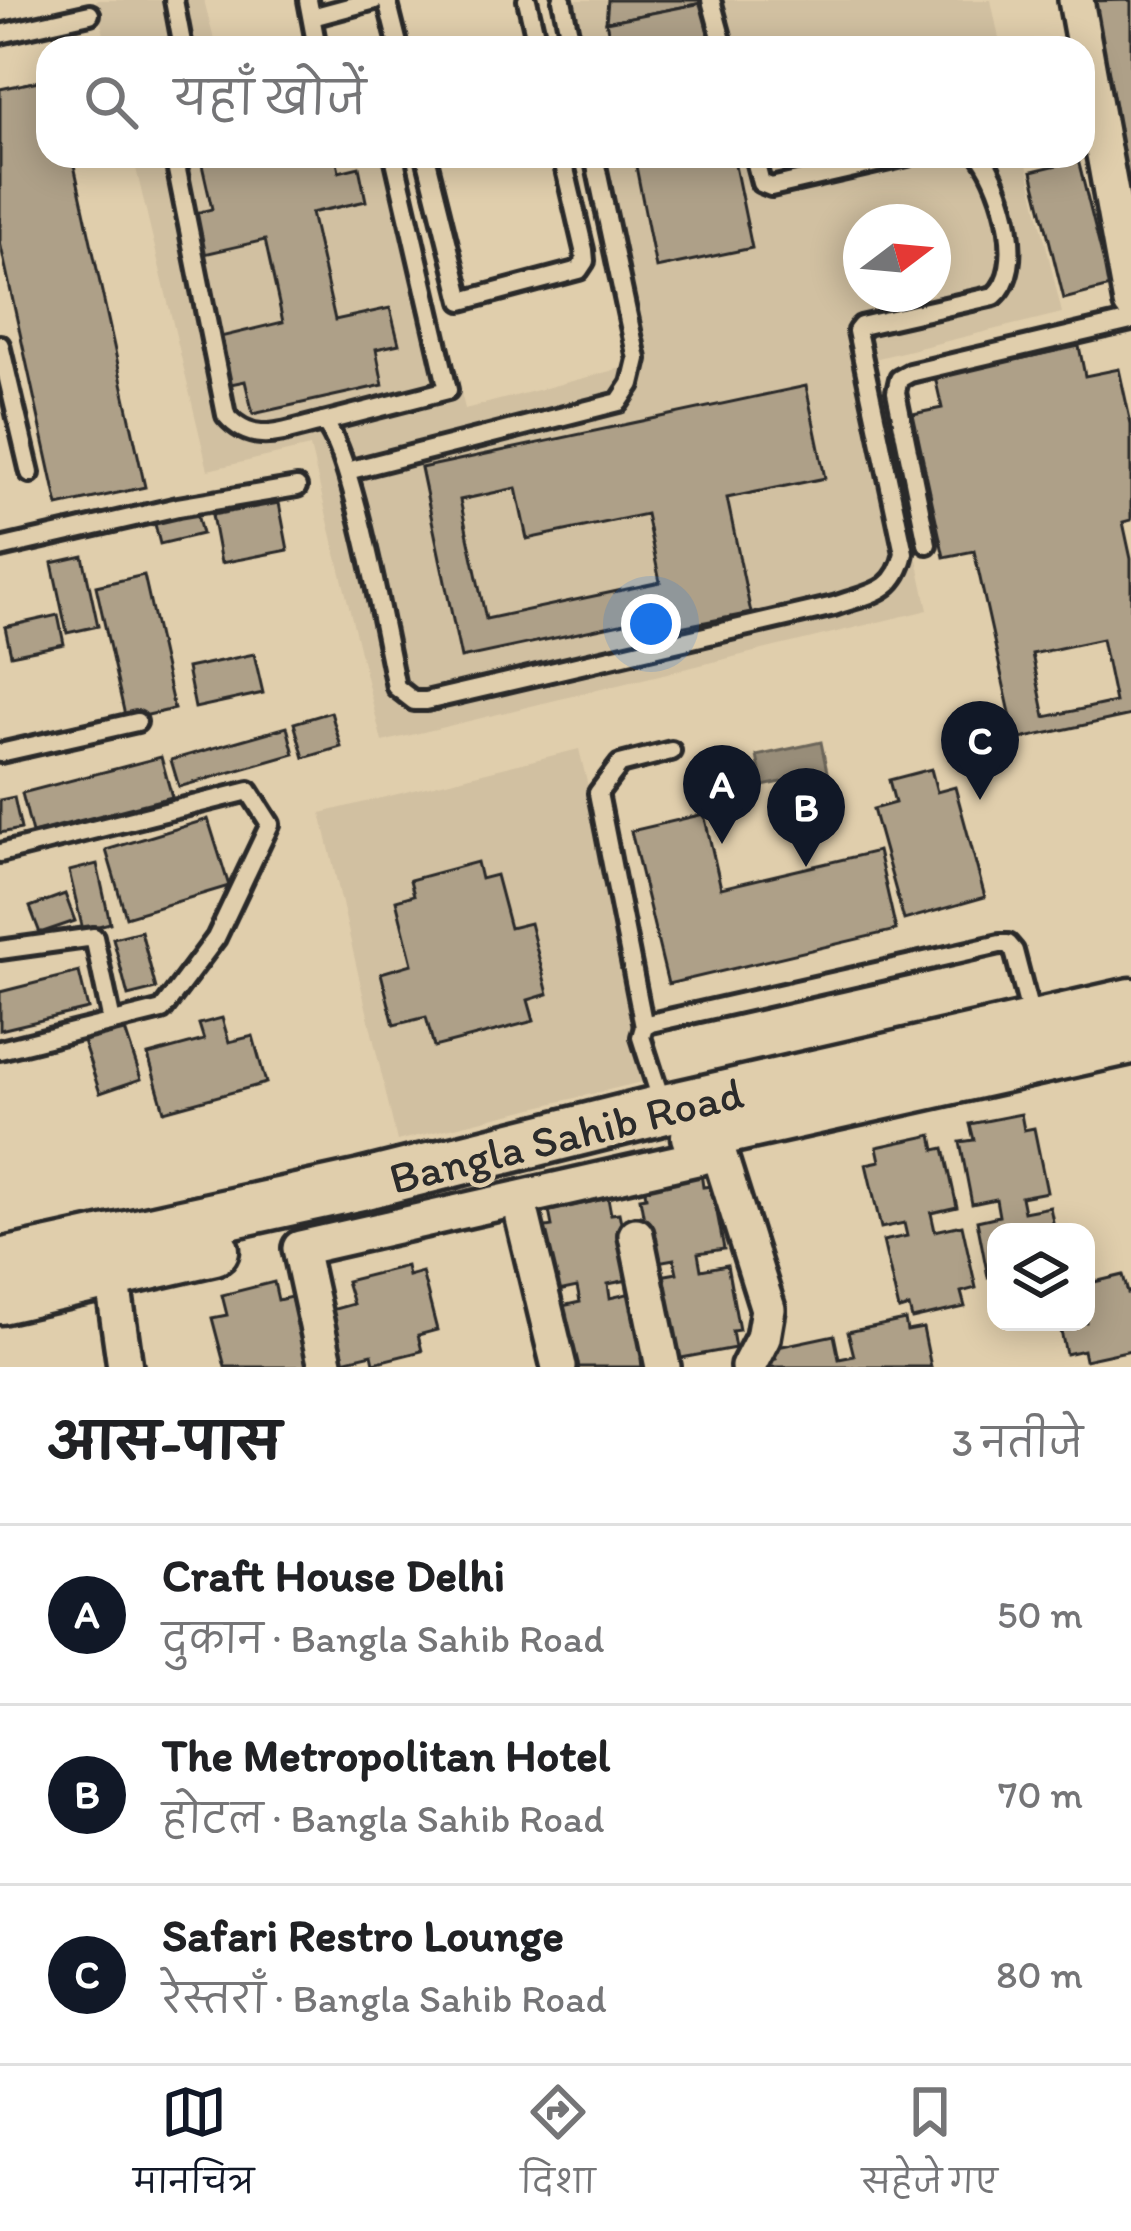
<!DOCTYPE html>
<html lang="hi">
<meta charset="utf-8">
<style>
body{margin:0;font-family:Itim,"Playpen Sans Deva",sans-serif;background:#f6f6f6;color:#202124}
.controls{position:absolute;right:36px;bottom:36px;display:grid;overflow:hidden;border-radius:24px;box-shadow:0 6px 30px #0003}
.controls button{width:108px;height:108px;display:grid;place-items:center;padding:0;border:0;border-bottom:3px solid #e0e0e0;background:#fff;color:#202124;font:60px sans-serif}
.compass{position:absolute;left:843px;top:204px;width:108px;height:108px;border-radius:50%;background:#fff;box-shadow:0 6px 30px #0003;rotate:74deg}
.you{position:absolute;left:651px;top:624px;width:42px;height:42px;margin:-30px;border:9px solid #fff;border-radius:50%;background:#1a73e8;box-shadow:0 0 0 18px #1a73e833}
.badge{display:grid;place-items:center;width:78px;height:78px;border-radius:50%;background:#111827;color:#fff;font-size:39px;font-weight:700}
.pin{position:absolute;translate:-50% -99px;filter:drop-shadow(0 3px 6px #0008)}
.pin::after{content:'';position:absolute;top:63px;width:42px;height:36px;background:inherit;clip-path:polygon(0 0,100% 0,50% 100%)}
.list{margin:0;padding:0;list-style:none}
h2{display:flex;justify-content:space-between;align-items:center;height:156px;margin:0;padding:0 48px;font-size:51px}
h2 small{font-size:39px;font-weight:400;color:#757577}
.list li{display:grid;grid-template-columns:78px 1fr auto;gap:36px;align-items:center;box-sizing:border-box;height:180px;padding:0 48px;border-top:3px solid #e0e0e0}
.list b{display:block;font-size:45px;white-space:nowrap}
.list p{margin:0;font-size:39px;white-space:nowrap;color:#757577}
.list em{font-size:39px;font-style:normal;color:#757577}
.icon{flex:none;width:66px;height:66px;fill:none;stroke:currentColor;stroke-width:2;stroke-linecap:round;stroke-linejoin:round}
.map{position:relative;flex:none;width:1131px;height:1367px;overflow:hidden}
.search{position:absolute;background:#fff;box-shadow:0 6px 30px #0003;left:36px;right:36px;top:36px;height:132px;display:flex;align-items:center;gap:30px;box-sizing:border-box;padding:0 42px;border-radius:36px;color:#757577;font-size:45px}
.sheet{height:696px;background:#fff}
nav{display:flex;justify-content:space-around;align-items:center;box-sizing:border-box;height:168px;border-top:3px solid #e0e0e0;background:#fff;font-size:33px;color:#757577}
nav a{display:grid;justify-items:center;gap:6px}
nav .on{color:#111827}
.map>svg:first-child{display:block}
.built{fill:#d1c0a1;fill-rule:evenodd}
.water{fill:#988d79;stroke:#6c665a;stroke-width:3}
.building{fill:#aea088;stroke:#2b2b2b;stroke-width:3;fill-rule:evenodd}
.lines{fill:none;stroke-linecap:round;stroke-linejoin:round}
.lane-casing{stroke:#2b2b2b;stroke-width:26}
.street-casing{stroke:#2b2b2b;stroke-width:42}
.secondary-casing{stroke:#2b2b2b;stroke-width:57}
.lane{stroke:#e0ceac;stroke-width:16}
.street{stroke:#e0ceac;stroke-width:33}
.secondary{stroke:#e0ceac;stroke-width:48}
.labels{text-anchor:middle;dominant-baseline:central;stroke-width:9;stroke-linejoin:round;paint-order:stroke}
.street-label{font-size:45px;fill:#2b2b2b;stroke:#e0ceac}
</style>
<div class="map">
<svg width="1131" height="1367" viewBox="0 0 1131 1367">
<rect width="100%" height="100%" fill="#e0ceac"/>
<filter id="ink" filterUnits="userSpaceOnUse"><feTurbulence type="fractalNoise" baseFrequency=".00833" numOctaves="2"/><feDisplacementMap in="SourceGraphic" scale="24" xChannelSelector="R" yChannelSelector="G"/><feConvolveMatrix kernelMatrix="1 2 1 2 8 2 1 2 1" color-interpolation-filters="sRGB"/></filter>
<g filter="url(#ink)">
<g class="built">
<path d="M96,0H204L216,48H107Z"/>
<path d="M551,0H991L1001,48H563Z"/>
<path d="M133,156H405L465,409L641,363L590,156H1025L1062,313L874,359L928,610L382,742L310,447L208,470ZM861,222H933V294H861Z"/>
<path d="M579,749L658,1078L397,1141L321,813Z"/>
</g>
<path class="water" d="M821,742L827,772L763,786L757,756Z"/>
<g class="building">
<path d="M608,0H701L702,3L606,22Z"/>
<path d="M1131,0V193L1090,1Z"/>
<path d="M702,3L711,48H612L606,22Z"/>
<path d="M48,79V156H72L145,487L58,506L0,242V89Z"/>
<path d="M200,156H336L339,172L359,167L366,201L311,213L335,320L390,308L399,344L376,349L383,385L253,414L245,381L226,385L216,338L283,322L265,240L200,255L191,214L212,209Z"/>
<path d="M634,156H733L752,248L656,268Z"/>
<path d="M1078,160L1110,287L1064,299L1032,171Z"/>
<path d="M1079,346L1085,376L1119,369L1131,424V520L1123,522L1131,559V715L1016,740L974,551L944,557L913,414L942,408L935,377ZM1102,639L1115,702L1045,717L1032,654Z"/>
<path d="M806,386L825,478L727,498L751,613L670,629L667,614L461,658L421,468ZM516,488L527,539L646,514L660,582L486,619L460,500Z"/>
<path d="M279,503L288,550L221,563L212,515Z"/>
<path d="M196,510L202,534L160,544L154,520Z"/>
<path d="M83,556L98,626L67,633L52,563Z"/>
<path d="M144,575L174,709L126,720L96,586Z"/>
<path d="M58,615L64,644L11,655L5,627Z"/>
<path d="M254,654L263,693L195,708L187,668Z"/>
<path d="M331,712L341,747L304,758L294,723Z"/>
<path d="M287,727L294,754L179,787L171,760Z"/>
<path d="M161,757L172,797L32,833L22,793Z"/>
<path d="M931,769L937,792L955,787L985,897L904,920L873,809L895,803L889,780Z"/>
<path d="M14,797L21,829L0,833V800Z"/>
<path d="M704,814L721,888L878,851L896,930L668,984L631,831Z"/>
<path d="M208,819L229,886L126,917L106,850Z"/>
<path d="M477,862L481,879L496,875L510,928L530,923L548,994L528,1000L534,1021L434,1047L426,1017L394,1025L381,973L412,964L396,900L414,895L410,880Z"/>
<path d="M97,864L110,923L83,930L69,871Z"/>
<path d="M65,894L75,921L40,933L30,907Z"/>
<path d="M141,931L156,989L128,996L113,938Z"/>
<path d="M79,972L88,1009L0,1030V992Z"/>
<path d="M222,1018L229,1042L253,1036L266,1083L164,1111L148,1055L204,1040L199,1024Z"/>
<path d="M124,1027L141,1079L100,1093L83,1041Z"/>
<path d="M1021,1114L1024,1130L1034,1128L1047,1192L1021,1197L1024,1212L1050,1207L1055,1232H996V1275L988,1277L977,1221L999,1216L996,1199L972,1204L960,1142L974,1140L970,1124Z"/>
<path d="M932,1135L935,1150L944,1148L957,1207L931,1213L935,1231L962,1225L976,1288L961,1292L965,1307L912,1319L909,1307L899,1310L883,1241L907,1236L904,1223L881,1228L866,1164L880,1161L877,1147Z"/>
<path d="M701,1173L703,1187L712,1186L724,1249L698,1253L701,1270L727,1265L739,1330L732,1331L735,1348L676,1359L655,1277L677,1273L674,1259L652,1263L640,1198L646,1197L644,1183Z"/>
<path d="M608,1198L611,1214L619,1213L633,1279L608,1284L610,1298L636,1292L650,1357L641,1359L642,1367H571L558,1307L580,1302L577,1287L554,1292L540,1228L552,1226L549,1211Z"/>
<path d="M406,1266L408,1276L422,1272L437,1330L418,1335L422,1351L374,1363L372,1354L343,1361L331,1310L353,1304L346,1281Z"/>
<path d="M1123,1275L1128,1293L1131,1292V1350L1085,1360L1083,1350L1066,1354L1059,1322H1086V1284Z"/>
<path d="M274,1282L278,1300L291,1297L308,1367H225L212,1318L227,1315L222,1295Z"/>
<path d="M905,1320L907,1331L923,1328L931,1367H766L765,1362L776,1359L773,1348L834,1335L839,1359L854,1356L848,1332Z"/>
</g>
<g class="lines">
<defs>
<g id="lane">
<path d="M174,0L183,48"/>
<path d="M308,0L317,48"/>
<path d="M387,0L399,48"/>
<path d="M527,0L538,48"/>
<path d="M562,0L572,48"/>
<path d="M711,0L724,48"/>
<path d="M312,17L375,0"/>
<path d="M0,34L90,14"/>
<path d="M181,156L177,170L226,415C254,448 285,430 323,422C351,444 386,641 396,687L414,701H426L834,606C870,593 895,594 904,553L857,331L861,326L994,296C1027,268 1004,188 981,156"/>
<path d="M426,156L462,301L579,270L585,261L584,250L562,156"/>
<path d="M754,156L761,183L771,187L907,156"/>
<path d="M0,345L30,473"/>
<path d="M323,422L448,390L394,156"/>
<path d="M347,471L619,402L631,384L637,359L594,156"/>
<path d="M927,544L896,392L899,379L910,373L1131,321"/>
<path d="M0,548L178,507L297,487"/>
<path d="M0,753L137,722"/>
<path d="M0,853L249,791L270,824L216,938L162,1010L0,1050"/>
<path d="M0,950L94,937L112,1022"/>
<path d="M644,1027L598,793L620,764L671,751"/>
<path d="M662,1103L641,1037L644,1027L651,1023L1000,944H1008L1014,951L1033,1024"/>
</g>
<g id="street">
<path d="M1076,0L1131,303"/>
<path d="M523,1218L559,1367"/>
<path d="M636,1235L663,1367"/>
<path d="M112,1275L125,1367"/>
<path d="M326,1367L300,1248L719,1153L768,1309L763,1338L748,1367"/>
</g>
<g id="secondary">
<path d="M696,1136L1131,1039"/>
<path d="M0,1264L361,1185L665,1109L1131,1003"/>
<path d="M0,1299L214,1250"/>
</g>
</defs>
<use href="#lane" class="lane-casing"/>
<use href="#street" class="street-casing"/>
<use href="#secondary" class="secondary-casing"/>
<use href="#lane" class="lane"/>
<use href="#street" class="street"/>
<use href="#secondary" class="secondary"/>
</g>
</g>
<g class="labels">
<g class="street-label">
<text transform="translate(566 1135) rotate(-14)">Bangla Sahib Road</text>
</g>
</g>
</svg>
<div class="controls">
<button><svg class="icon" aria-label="layers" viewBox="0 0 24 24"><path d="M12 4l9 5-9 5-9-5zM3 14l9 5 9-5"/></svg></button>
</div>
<svg class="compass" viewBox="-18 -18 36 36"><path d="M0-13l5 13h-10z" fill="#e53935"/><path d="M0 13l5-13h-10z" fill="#757577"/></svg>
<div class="you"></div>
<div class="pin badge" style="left:722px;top:844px">A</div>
<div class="pin badge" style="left:806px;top:867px">B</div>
<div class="pin badge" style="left:980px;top:800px">C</div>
<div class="search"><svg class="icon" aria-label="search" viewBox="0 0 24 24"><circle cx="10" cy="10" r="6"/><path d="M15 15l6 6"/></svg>यहाँ खोजें</div>
</div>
<section class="sheet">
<h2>आस-पास<small>3 नतीजे</small></h2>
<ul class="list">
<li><span class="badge">A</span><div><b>Craft House Delhi</b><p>दुकान · Bangla Sahib Road</p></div><em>50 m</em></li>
<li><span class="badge">B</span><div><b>The Metropolitan Hotel</b><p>होटल · Bangla Sahib Road</p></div><em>70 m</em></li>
<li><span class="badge">C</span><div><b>Safari Restro Lounge</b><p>रेस्तराँ · Bangla Sahib Road</p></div><em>80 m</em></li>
</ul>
</section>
<nav>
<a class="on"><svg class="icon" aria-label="map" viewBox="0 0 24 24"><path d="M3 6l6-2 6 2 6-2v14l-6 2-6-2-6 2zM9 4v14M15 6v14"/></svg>मानचित्र</a>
<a><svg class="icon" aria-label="directions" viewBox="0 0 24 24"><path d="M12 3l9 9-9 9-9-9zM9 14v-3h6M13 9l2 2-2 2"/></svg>दिशा</a>
<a><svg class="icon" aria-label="saved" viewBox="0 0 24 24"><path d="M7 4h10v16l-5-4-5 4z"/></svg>सहेजे गए</a>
</nav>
